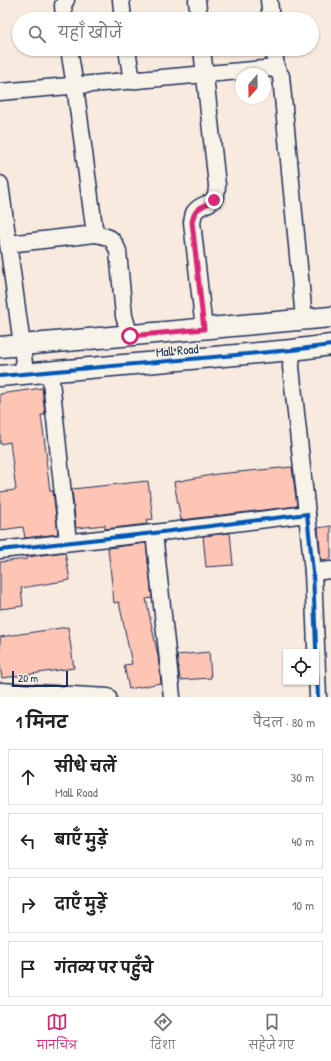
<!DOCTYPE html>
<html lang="hi">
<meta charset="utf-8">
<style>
body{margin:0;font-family:"Patrick Hand","Playpen Sans Deva",sans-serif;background:#f2f2f2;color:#222}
.controls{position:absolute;right:12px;bottom:12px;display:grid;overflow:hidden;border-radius:0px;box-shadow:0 1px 3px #0004}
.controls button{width:36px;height:36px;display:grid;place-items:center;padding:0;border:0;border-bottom:1px solid #e0e0e0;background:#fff;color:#222;font:20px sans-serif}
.compass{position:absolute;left:235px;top:68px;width:36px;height:36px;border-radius:50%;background:#fff;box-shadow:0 1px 3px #0004;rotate:200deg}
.scale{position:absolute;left:12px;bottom:10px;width:56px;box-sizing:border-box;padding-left:4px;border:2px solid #1b2f5e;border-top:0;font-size:11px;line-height:14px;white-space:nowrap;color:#1b2f5e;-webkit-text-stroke:3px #f7f3e8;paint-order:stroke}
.stop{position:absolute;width:12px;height:12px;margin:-9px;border:3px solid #db2777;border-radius:50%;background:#fff}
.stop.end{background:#db2777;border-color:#fff;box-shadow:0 1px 4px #0008}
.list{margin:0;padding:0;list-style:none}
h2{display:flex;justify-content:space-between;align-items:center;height:52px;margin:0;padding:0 16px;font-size:17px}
h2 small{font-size:13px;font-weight:400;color:#767676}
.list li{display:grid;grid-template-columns:26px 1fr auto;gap:12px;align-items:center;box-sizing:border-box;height:56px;margin:0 8px 8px;padding:0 8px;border:1px solid #e0e0e0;border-radius:0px}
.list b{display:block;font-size:15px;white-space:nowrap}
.list p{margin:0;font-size:13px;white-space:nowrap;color:#767676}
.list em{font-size:13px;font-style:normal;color:#767676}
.icon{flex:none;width:22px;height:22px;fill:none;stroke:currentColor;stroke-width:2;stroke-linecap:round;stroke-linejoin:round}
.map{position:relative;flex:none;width:331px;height:697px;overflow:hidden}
.search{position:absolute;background:#fff;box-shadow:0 1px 3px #0004;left:12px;right:12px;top:12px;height:44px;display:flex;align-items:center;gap:10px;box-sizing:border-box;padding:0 14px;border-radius:22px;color:#767676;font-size:15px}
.sheet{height:308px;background:#fff}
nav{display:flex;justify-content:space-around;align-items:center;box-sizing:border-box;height:56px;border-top:1px solid #e0e0e0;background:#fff;font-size:11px;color:#767676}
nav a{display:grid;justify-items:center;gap:2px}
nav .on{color:#db2777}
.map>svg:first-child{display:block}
.building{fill:#fec5b4;stroke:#1b2f5e}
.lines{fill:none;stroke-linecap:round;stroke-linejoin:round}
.minor-casing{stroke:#1b2f5e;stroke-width:19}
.tertiary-casing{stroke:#1b2f5e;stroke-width:23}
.minor{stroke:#f7f3e8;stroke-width:16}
.tertiary{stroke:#f7f3e8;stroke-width:20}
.cycleway-casing{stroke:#f7f3e8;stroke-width:6}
.cycleway{stroke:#0057b8;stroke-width:4}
.route{stroke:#db2777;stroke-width:5}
.labels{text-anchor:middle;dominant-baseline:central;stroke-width:3;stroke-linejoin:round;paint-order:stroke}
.street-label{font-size:13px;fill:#1b2f5e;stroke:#f7f3e8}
</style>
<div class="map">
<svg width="331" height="697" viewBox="0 0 331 697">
<rect width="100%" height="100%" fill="#f8eade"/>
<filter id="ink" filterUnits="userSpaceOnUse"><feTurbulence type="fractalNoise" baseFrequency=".025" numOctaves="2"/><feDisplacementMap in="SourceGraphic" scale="8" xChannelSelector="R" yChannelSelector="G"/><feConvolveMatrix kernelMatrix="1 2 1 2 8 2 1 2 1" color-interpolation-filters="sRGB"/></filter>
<g filter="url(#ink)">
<g class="building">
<path d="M42,388L45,415H41L47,460H46L50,491H53L58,534L25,538L23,527L0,530V492L16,490L10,442L0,444V394Z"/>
<path d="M292,467L297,506L181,520L174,482L217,474Z"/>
<path d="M148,481L153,519L146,520L147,524L105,529V525L76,528L72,489Z"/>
<path d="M331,526V559L321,560L318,528Z"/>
<path d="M230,533L233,565L206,567L203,536Z"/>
<path d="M146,543L152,598L146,599L158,656L161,683L129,689L124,665L132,664L119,602L114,603L108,548Z"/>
<path d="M65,552L70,580L21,588L23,606L0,609V562L27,559V557Z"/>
<path d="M68,627L74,668L2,678L0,666V637Z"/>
<path d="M209,652L211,678L180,680L177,655Z"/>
</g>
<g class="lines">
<defs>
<g id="minor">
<path d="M121,0L123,19"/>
<path d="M197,0L199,19"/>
<path d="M269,0L271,19"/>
<path d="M64,19L63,5L66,0"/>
<path d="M69,49L75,86L95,234"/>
<path d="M127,49L132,81"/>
<path d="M202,49L217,185C217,210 203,199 194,213C193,215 193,219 192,222L204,329"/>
<path d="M274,49L276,68L281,76L304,319"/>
<path d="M0,92L276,68"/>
<path d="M0,184L22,345L25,374"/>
<path d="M8,244L95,234C110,237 112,237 118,251L124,316L130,336"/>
<path d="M292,350L291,367L307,514"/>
<path d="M50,371L68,542"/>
<path d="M154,533L172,697"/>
<path d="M0,550L154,533L307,514L313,572L318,697"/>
<path d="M313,572L331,570"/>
<path d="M0,691L108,697"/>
</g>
<g id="tertiary">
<path d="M0,347L331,317"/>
<path d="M0,376L292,350L331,345"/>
</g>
</defs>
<use href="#minor" class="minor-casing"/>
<use href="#tertiary" class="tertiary-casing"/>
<use href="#minor" class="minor"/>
<use href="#tertiary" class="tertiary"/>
<defs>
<g id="cycleway">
<path d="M0,376L292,350L331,345"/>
<path d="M0,550L154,533L307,514L313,572L318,697"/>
</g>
</defs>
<use href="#cycleway" class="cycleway-casing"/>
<use href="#cycleway" class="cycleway"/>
</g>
</g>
<g class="lines" filter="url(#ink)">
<path class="route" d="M130,336L204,329L192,222C195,206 202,208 214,200"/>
</g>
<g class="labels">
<g class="street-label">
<text transform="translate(177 350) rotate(-5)">Mall Road</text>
</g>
</g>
</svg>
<div class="controls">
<button><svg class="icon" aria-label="locate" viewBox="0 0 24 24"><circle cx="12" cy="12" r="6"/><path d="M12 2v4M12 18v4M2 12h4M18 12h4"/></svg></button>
</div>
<svg class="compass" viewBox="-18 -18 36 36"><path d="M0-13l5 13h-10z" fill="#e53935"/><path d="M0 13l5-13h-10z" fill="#767676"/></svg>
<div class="scale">20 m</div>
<div class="stop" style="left:130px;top:336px"></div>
<div class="stop end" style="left:214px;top:200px"></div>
<div class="search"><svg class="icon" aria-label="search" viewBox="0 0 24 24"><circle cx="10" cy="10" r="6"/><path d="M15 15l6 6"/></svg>यहाँ खोजें</div>
</div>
<section class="sheet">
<h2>1 मिनट<small>पैदल · 80 m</small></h2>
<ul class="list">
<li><svg class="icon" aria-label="ahead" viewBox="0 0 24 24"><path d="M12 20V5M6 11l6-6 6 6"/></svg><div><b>सीधे चलें</b><p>Mall Road</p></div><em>30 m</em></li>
<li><svg class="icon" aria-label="left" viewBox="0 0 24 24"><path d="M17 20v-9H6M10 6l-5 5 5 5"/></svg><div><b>बाएँ मुड़ें</b></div><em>40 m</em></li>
<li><svg class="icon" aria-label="right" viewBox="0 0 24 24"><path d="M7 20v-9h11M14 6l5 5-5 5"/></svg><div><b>दाएँ मुड़ें</b></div><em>10 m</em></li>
<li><svg class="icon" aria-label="arrive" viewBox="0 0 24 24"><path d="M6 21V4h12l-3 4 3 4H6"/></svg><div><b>गंतव्य पर पहुँचे</b></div></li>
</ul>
</section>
<nav>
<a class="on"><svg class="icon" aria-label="map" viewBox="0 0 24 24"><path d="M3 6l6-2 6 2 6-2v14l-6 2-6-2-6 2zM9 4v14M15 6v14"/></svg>मानचित्र</a>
<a><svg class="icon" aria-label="directions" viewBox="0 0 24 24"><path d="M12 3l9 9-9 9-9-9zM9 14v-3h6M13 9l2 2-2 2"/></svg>दिशा</a>
<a><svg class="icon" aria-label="saved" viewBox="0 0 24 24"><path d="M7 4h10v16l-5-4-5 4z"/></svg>सहेजे गए</a>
</nav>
